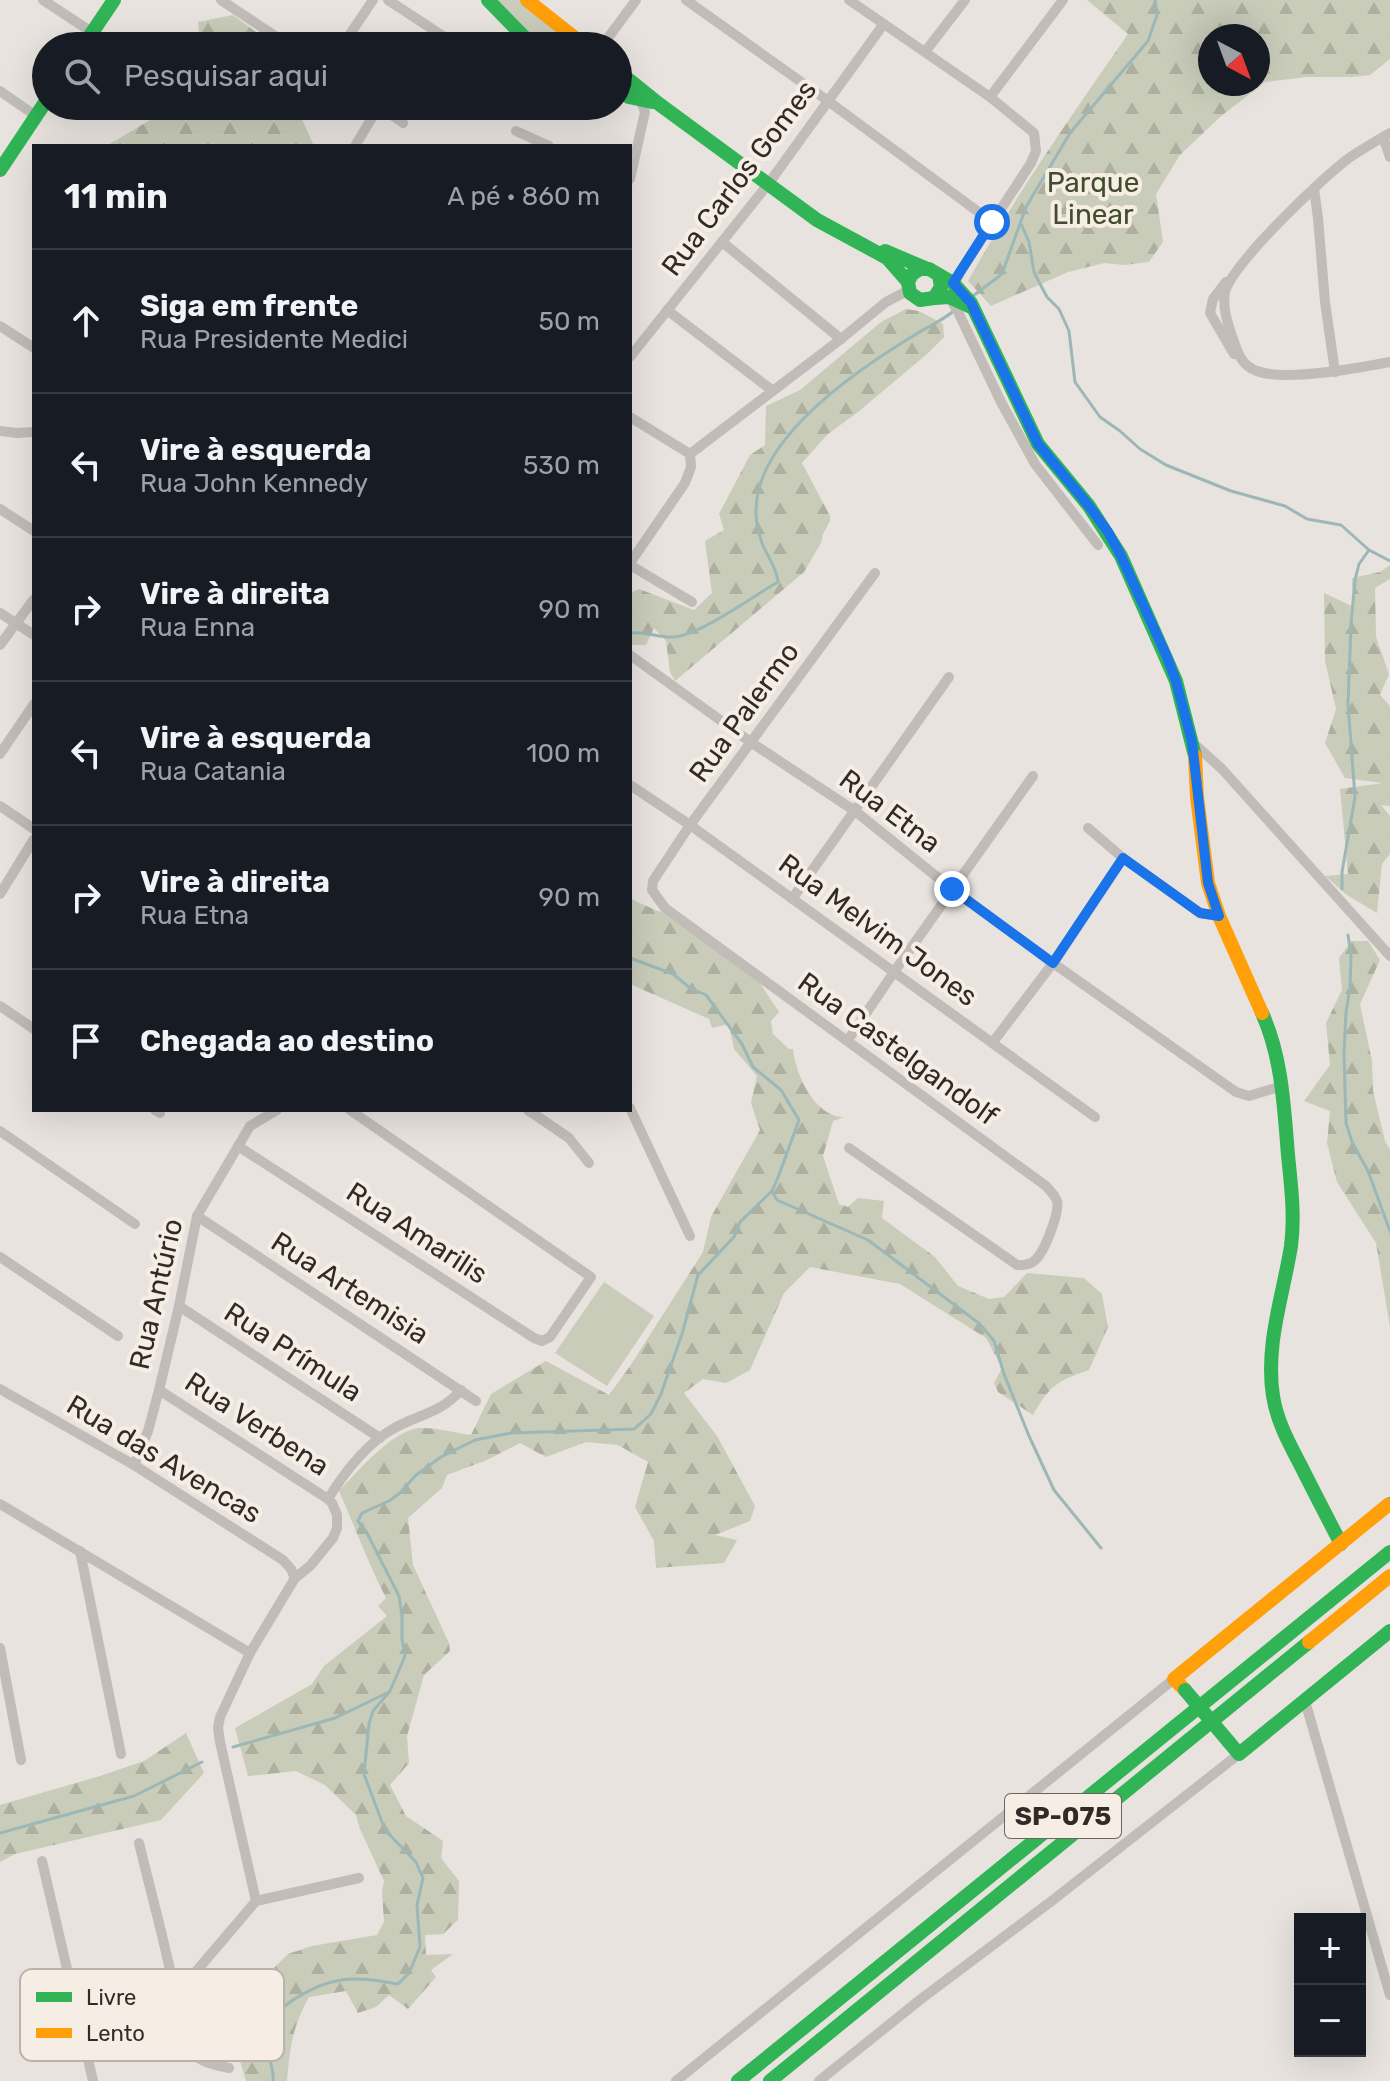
<!DOCTYPE html>
<html lang="pt">
<meta charset="utf-8">
<style>
body{margin:0;font-family:Rubik,sans-serif;background:#20242c;color:#f1f3f6}
.controls{position:absolute;right:24px;bottom:24px;display:grid;overflow:hidden;border-radius:0px;box-shadow:0 8px 32px #0002}
.controls button{width:72px;height:72px;display:grid;place-items:center;padding:0;border:0;border-bottom:2px solid #363941;background:#171b24;color:#f1f3f6;font:40px sans-serif}
.compass{position:absolute;left:1198px;top:24px;width:72px;height:72px;border-radius:50%;background:#171b24;box-shadow:0 8px 32px #0002;rotate:139deg}
.stop{position:absolute;width:24px;height:24px;margin:-18px;border:6px solid #1a73e8;border-radius:50%;background:#fff}
.stop.end{background:#1a73e8;border-color:#fff;box-shadow:0 2px 8px #0008}
.list{margin:0;padding:0;list-style:none}
h2{display:flex;justify-content:space-between;align-items:center;height:104px;margin:0;padding:0 32px;font-size:34px}
h2 small{font-size:26px;font-weight:400;color:#9ea1a6}
.list li{display:grid;grid-template-columns:52px 1fr auto;gap:24px;align-items:center;box-sizing:border-box;height:144px;padding:0 32px;border-top:2px solid #363941}
.list b{display:block;font-size:30px;white-space:nowrap}
.list p{margin:0;font-size:26px;white-space:nowrap;color:#9ea1a6}
.list em{font-size:26px;font-style:normal;color:#9ea1a6}
.icon{flex:none;width:44px;height:44px;fill:none;stroke:currentColor;stroke-width:2;stroke-linecap:round;stroke-linejoin:round}
.map{position:relative;flex:none;width:1390px;height:2081px;overflow:hidden}
.search{position:absolute;background:#171b24;box-shadow:0 8px 32px #0002;left:32px;top:32px;width:600px;height:88px;display:flex;align-items:center;gap:20px;box-sizing:border-box;padding:0 28px;border-radius:44px;color:#9ea1a6;font-size:30px}
.panel{position:absolute;background:#171b24;box-shadow:0 8px 32px #0002;left:32px;top:144px;width:600px;height:968px;border-radius:0px}
.map>svg:first-child{display:block}
.green{fill:#c9ccb9}
.forest{fill:url(#forest-firs);fill-rule:evenodd}
.lines{fill:none;stroke-linecap:round;stroke-linejoin:round}
.stream{stroke:#9cb7b8;stroke-width:3}
.street{stroke:#c1bcb7;stroke-width:10}
.fast{stroke:#30b455;stroke-width:14}
.slow{stroke:#ff9f0a;stroke-width:14}
.fast-bridge{stroke:#30b455;stroke-width:14}
.route{stroke:#1a73e8;stroke-width:10}
.labels{text-anchor:middle;dominant-baseline:central;stroke-width:8;stroke-linejoin:round;paint-order:stroke}
.shield{fill:#f6eee4;stroke:#6c655f;stroke-width:2}
.shield-label{font-size:26px;font-weight:bold;fill:#312a26}
.street-label{font-size:28px;fill:#312a26;stroke:#f6eee4}
.park-label{font-size:28px;fill:#404c2d;stroke:#f6eee4}
.key{fill:#f6eee4;stroke:#bbb3ab;stroke-width:2}
.key-label{font-size:22px;fill:#312a26}
</style>
<div class="map">
<svg width="1390" height="2081" viewBox="0 0 1390 2081">
<defs>
<pattern id="forest-firs" width="22" height="20" patternUnits="userSpaceOnUse" patternTransform="scale(2)"><rect width="22" height="20" fill="#c9ccb9"/><path d="M5 1l3.5 6h-7zM16 11l3.5 6h-7z" fill="#adaf9f"/></pattern>
</defs>
<rect width="100%" height="100%" fill="#e8e3de"/>
<g class="green">
<path d="M493,0H521L580,46H544Z"/>
<path d="M604,1282L654,1316L607,1386L555,1353Z"/>
</g>
<g class="forest">
<path d="M1087,0H1390V59L1370,75L1352,77H1306L1265,82L1220,117L1180,155L1156,194L1163,242L1149,262L1124,265L1104,263L1068,272L991,306L968,281C1016,194 1072,115 1128,34ZM1210,36H1258V84H1210Z"/>
<path d="M233,15L275,46H200L198,22Z"/>
<path d="M174,106H296L314,146H251L250,144L238,146H106Z"/>
<path d="M906,309L919,311L943,324L944,337L927,354L858,412L828,434L802,463L830,516V521L823,534L821,543L804,572L675,681L670,672L666,641L654,628L646,645H630V593L639,589L694,610L712,593L705,541L724,530L719,514L750,455L765,445L766,406L800,390L881,322Z"/>
<path d="M1390,565V579L1375,588L1376,637L1389,674L1380,695L1390,706V806L1381,805L1390,816V854L1382,864L1377,913L1347,895L1325,876L1348,874L1340,789L1383,783L1345,778L1325,743L1336,709L1325,661L1324,593L1354,607L1352,578L1380,572Z"/>
<path d="M630,897L635,901L658,911L685,919L748,965L779,1012L771,1021L773,1034L789,1049H793C795,1073 815,1118 844,1117L833,1121L823,1156L839,1204L848,1207L858,1198L884,1201L882,1218L935,1257L958,1286L989,1299L1004,1297L1027,1273L1084,1278L1102,1294L1108,1327L1089,1370C1057,1381 1050,1385 1033,1415L998,1392L994,1383L1002,1368L986,1338L900,1284L810,1267L784,1293L750,1370L726,1383L703,1379L684,1393L717,1436L755,1506L750,1521L715,1535L737,1540L724,1563L656,1568L654,1541L635,1507L648,1462L618,1445L586,1442L546,1457L520,1443L487,1460L447,1475L442,1488L408,1518L413,1565L449,1643L450,1651L424,1675L407,1736L409,1763L390,1785L406,1816L443,1841L441,1858L459,1881L458,1920L443,1934L425,1935L426,1955L453,1954L431,1970L436,1977L408,2009L389,1995L376,2007L358,2013L346,1991L309,1997C292,2028 290,2047 287,2081H246L238,2054L234,2008L288,1954L312,1946L377,1935L384,1922L382,1892L384,1881L360,1829L356,1815L325,1785L296,1771L248,1776L235,1728L312,1684L324,1666L387,1616L378,1606L386,1598C368,1563 355,1527 339,1491C357,1472 392,1431 419,1428C434,1427 456,1433 471,1435L491,1394L546,1361L609,1395L630,1366L703,1252L711,1217L760,1130L751,1103L757,1076L734,1049L729,1024L712,1028L709,1019L630,984Z"/>
<path d="M1351,941H1368L1380,960L1360,1004L1372,1061L1373,1091L1385,1141L1390,1150V1327L1376,1243L1337,1182L1327,1143L1330,1111L1304,1101L1330,1065L1326,1023L1342,990L1339,958Z"/>
<path d="M186,1733L204,1773L161,1820L15,1854L0,1862V1805L100,1776L144,1761Z"/>
</g>
<g class="lines">
<g class="stream">
<path d="M1021,224L1029,242L1034,272L1039,282L1047,297L1059,309L1069,331L1075,382L1100,417L1120,431L1140,449L1166,465L1231,491L1285,506L1307,519L1341,525L1369,550L1390,561"/>
<path d="M973,296L1002,274L1026,207L1070,133L1148,41L1157,15L1155,0"/>
<path d="M630,633C648,631 658,638 673,637C699,636 753,596 778,582C777,568 767,556 762,543C759,534 756,522 756,513C754,439 857,370 913,336C927,327 942,321 955,310"/>
<path d="M1342,889V872L1355,797L1348,704L1351,624L1355,580L1359,564L1369,550"/>
<path d="M1348,935L1351,955L1350,987L1346,1012L1344,1054L1346,1123L1352,1142L1368,1171L1390,1231"/>
<path d="M772,1191L777,1200L868,1240L980,1324L994,1341L1004,1374L1029,1436L1054,1490L1101,1548"/>
<path d="M233,1747L335,1718L387,1693"/>
<path d="M0,1833L134,1796L202,1762"/>
<path d="M273,2081C275,2065 262,2047 266,2032C273,2005 317,1984 341,1980C360,1977 380,1981 398,1984L409,1973L420,1947L417,1905L423,1878L416,1862L385,1830L364,1774L369,1724L373,1711L390,1691L405,1656L402,1639V1616L399,1596L367,1533L358,1521L362,1513L389,1501L400,1493L416,1475L441,1457L475,1440L511,1433L634,1429L651,1414L661,1394L682,1334L698,1275L734,1237L740,1222L772,1191L779,1175L799,1120L781,1090L753,1067L742,1044L706,995L690,988L673,974L630,958"/>
</g>
<g class="street">
<path d="M43,0L113,46"/>
<path d="M221,0L290,46"/>
<path d="M388,0L449,40"/>
<path d="M686,0L828,101L992,222"/>
<path d="M849,0L990,97L1034,133L1036,151L1031,163L960,272L949,297L958,312L1001,402L1035,464L1098,545"/>
<path d="M342,46L373,0"/>
<path d="M602,46L636,0"/>
<path d="M925,52L965,0"/>
<path d="M0,91L36,116"/>
<path d="M990,97L1063,0"/>
<path d="M379,106L403,123"/>
<path d="M516,131L549,146"/>
<path d="M1390,133C1376,141 1362,149 1349,158C1323,177 1232,264 1225,292C1222,307 1228,325 1233,339C1238,354 1242,366 1257,371C1286,382 1359,368 1390,362"/>
<path d="M1383,137L1390,157"/>
<path d="M355,146L379,106"/>
<path d="M630,179L645,112L640,99L641,96"/>
<path d="M1314,189L1318,218L1325,302L1335,372"/>
<path d="M722,242L841,339"/>
<path d="M1226,282L1213,299L1210,313L1234,354"/>
<path d="M667,310L773,391"/>
<path d="M0,326L34,348"/>
<path d="M630,357L769,183L883,25"/>
<path d="M630,417L690,454"/>
<path d="M0,431L17,433L34,432"/>
<path d="M0,509L34,531"/>
<path d="M630,563L685,483L691,467L690,454L841,339L886,302L909,290"/>
<path d="M630,565L692,602"/>
<path d="M0,613L34,635"/>
<path d="M0,645L34,599"/>
<path d="M630,655L752,743L855,811L952,889L1053,963L1236,1092L1249,1096L1282,1086"/>
<path d="M1192,742L1222,769L1390,956"/>
<path d="M0,754L34,704"/>
<path d="M630,785L690,825L1095,1117"/>
<path d="M0,806L34,829"/>
<path d="M1088,828L1123,858L1200,913L1219,916"/>
<path d="M0,894L34,839"/>
<path d="M792,899L949,677"/>
<path d="M0,1006L34,1029"/>
<path d="M848,1040L894,972L1033,776"/>
<path d="M993,1042L1053,963L1123,858"/>
<path d="M630,1108L690,1236"/>
<path d="M155,1110L160,1113"/>
<path d="M528,1110L569,1138L589,1163"/>
<path d="M0,1131L135,1224"/>
<path d="M238,1146L534,1338L542,1341L550,1337L591,1277L350,1110"/>
<path d="M849,1148L1017,1265C1024,1265 1030,1265 1035,1260C1044,1253 1060,1212 1057,1201C1055,1195 1050,1191 1046,1186L665,908L652,890L653,881L690,825L875,573"/>
<path d="M197,1216L476,1401"/>
<path d="M0,1257L118,1336"/>
<path d="M179,1306L380,1438"/>
<path d="M0,1389L134,1465L283,1560L291,1569L295,1578"/>
<path d="M159,1390L328,1499"/>
<path d="M134,1465L148,1431L159,1390L179,1306L197,1216L250,1126L277,1110"/>
<path d="M0,1504L250,1653"/>
<path d="M80,1551L121,1754"/>
<path d="M0,1648L21,1760"/>
<path d="M1305,1701L1390,1995"/>
<path d="M139,1843C151,1893 165,1943 175,1993C179,2014 177,2034 191,2051C200,2063 215,2065 229,2068"/>
<path d="M42,1861L93,2081"/>
<path d="M256,1901L220,1742L218,1728L220,1717L250,1653L295,1578L310,1566L333,1538L337,1528V1515L332,1503L328,1499C344,1473 364,1446 391,1430C417,1414 439,1415 461,1390"/>
<path d="M29,2034L153,2010L176,1995L256,1901L359,1878"/>
<path d="M676,2081L1174,1679"/>
<path d="M819,2081L921,1999L1053,1900L1239,1754"/>
</g>
<g class="fast">
<path d="M488,0L525,38L537,46"/>
<path d="M83,46L114,0"/>
<path d="M618,71L659,104L817,220L887,258L908,282"/>
<path d="M618,91L629,97L652,102"/>
<path d="M0,170L46,101"/>
<path d="M885,251L925,268"/>
<path d="M939,275L941,287L934,298L920,300L910,293L908,282L912,274L920,269H929L953,283L971,303L1038,444L1089,506L1121,556L1176,681L1195,756"/>
<path d="M934,298L949,297L973,308"/>
<path d="M1262,1013C1282,1057 1284,1107 1288,1155C1291,1185 1295,1216 1291,1246C1283,1296 1265,1345 1273,1396C1277,1422 1290,1445 1302,1468C1315,1494 1328,1519 1341,1544"/>
<path d="M1388,1505L1390,1504"/>
<path d="M1228,1741L1239,1754L1390,1631"/>
<path d="M738,2081L1390,1552"/>
<path d="M770,2081L1309,1642"/>
</g>
<g class="slow">
<path d="M527,0L585,46"/>
<path d="M1195,756L1197,797L1208,883L1219,916L1262,1013"/>
<path d="M1309,1642L1390,1576"/>
<path d="M1185,1690L1174,1679L1388,1505"/>
</g>
<path class="fast-bridge" d="M1185,1690L1228,1741"/>
</g>
<g class="lines">
<path class="route" d="M952,889L1053,963L1123,858L1200,913L1219,916L1208,883L1192,742L1176,681L1167,657L1121,556L1108,532L1089,506L1038,444L971,303L953,283L992,222"/>
</g>
<g class="labels">
<rect class="shield" x="1005" y="1794" width="116" height="44" rx="6"/>
<g class="shield-label">
<text x="1063" y="1816">SP-075</text>
</g>
<g class="street-label">
<text transform="translate(739 178) rotate(-53)">Rua Carlos Gomes</text>
<text transform="translate(744 712) rotate(-54)">Rua Palermo</text>
<text transform="translate(890 811) rotate(37)">Rua Etna</text>
<text transform="translate(878 930) rotate(36)">Rua Melvim Jones</text>
<text transform="translate(898 1049) rotate(36)">Rua Castelgandolf</text>
<text transform="translate(417 1233) rotate(33)">Rua Amarilis</text>
<text transform="translate(350 1288) rotate(33)">Rua Artemisia</text>
<text transform="translate(156 1294) rotate(-77)">Rua Antúrio</text>
<text transform="translate(293 1352) rotate(33)">Rua Prímula</text>
<text transform="translate(257 1424) rotate(33)">Rua Verbena</text>
<text transform="translate(164 1459) rotate(31)">Rua das Avencas</text>
</g>
<g class="park-label">
<text x="1093" y="182">Parque<tspan x="1093" dy="32">Linear</tspan></text>
</g>
</g>
<rect x="20" y="1969" width="264" height="92" rx="12" class="key"/>
<rect x="36" y="1992" width="36" height="10" fill="#30b455"/>
<rect x="36" y="2028" width="36" height="10" fill="#ff9f0a"/>
<g class="key-label">
<text x="86" y="2005">Livre</text>
<text x="86" y="2041">Lento</text>
</g>
</svg>
<div class="controls">
<button>+</button>
<button>−</button>
</div>
<svg class="compass" viewBox="-18 -18 36 36"><path d="M0-13l5 13h-10z" fill="#e53935"/><path d="M0 13l5-13h-10z" fill="#9ea1a6"/></svg>
<div class="stop" style="left:992px;top:222px"></div>
<div class="stop end" style="left:952px;top:889px"></div>
<div class="search"><svg class="icon" aria-label="search" viewBox="0 0 24 24"><circle cx="10" cy="10" r="6"/><path d="M15 15l6 6"/></svg>Pesquisar aqui</div>
<section class="panel">
<h2>11 min<small>A pé · 860 m</small></h2>
<ul class="list">
<li><svg class="icon" aria-label="ahead" viewBox="0 0 24 24"><path d="M12 20V5M6 11l6-6 6 6"/></svg><div><b>Siga em frente</b><p>Rua Presidente Medici</p></div><em>50 m</em></li>
<li><svg class="icon" aria-label="left" viewBox="0 0 24 24"><path d="M17 20v-9H6M10 6l-5 5 5 5"/></svg><div><b>Vire à esquerda</b><p>Rua John Kennedy</p></div><em>530 m</em></li>
<li><svg class="icon" aria-label="right" viewBox="0 0 24 24"><path d="M7 20v-9h11M14 6l5 5-5 5"/></svg><div><b>Vire à direita</b><p>Rua Enna</p></div><em>90 m</em></li>
<li><svg class="icon" aria-label="left" viewBox="0 0 24 24"><path d="M17 20v-9H6M10 6l-5 5 5 5"/></svg><div><b>Vire à esquerda</b><p>Rua Catania</p></div><em>100 m</em></li>
<li><svg class="icon" aria-label="right" viewBox="0 0 24 24"><path d="M7 20v-9h11M14 6l5 5-5 5"/></svg><div><b>Vire à direita</b><p>Rua Etna</p></div><em>90 m</em></li>
<li><svg class="icon" aria-label="arrive" viewBox="0 0 24 24"><path d="M6 21V4h12l-3 4 3 4H6"/></svg><div><b>Chegada ao destino</b></div></li>
</ul>
</section>
</div>
